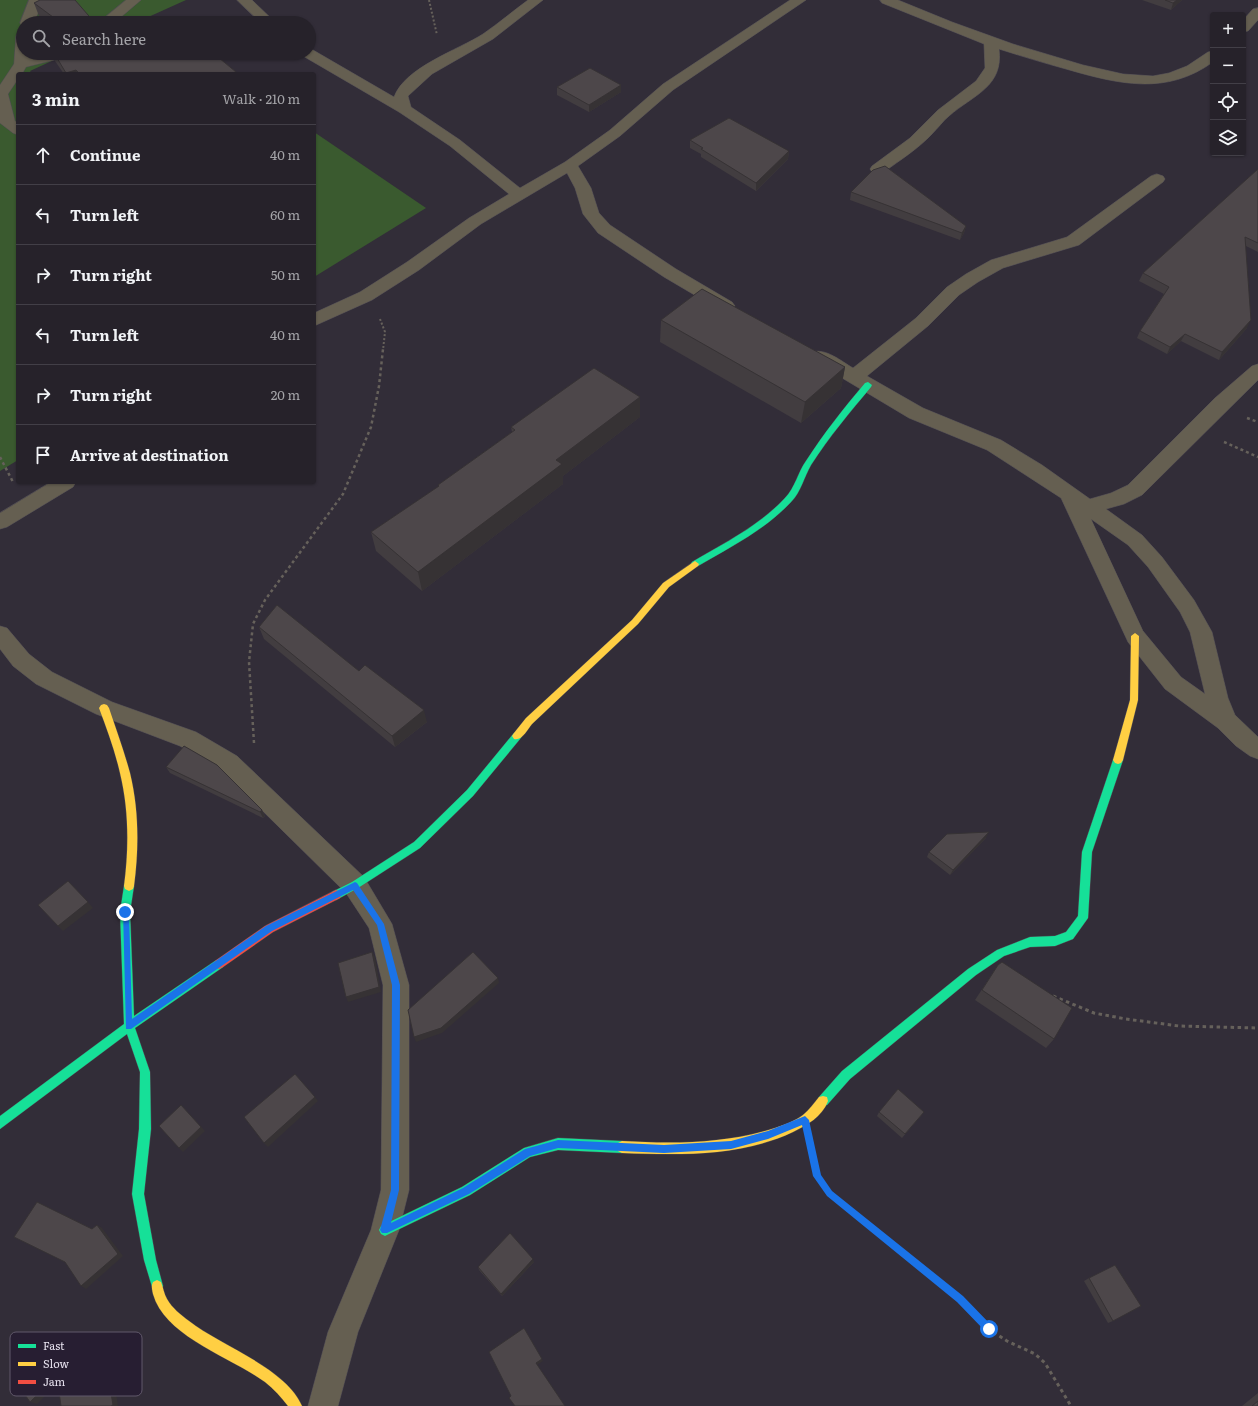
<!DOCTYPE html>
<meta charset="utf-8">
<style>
body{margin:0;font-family:Literata,serif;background:#322f36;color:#f1f3f6}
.controls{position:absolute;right:12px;top:12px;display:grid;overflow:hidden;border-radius:4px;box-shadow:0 1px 3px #0004}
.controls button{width:36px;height:36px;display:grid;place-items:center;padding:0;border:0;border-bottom:1px solid #423f47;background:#26222a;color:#f1f3f6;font:20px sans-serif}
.stop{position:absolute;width:12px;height:12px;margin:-9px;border:3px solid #1a73e8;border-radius:50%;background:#fff}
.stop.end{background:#1a73e8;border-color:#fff;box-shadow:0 1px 4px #0008}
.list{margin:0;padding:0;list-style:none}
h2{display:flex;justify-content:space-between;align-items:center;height:52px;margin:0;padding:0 16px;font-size:17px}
h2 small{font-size:13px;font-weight:400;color:#a4a4a8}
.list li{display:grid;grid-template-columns:26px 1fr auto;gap:12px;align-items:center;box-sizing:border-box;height:60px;padding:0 16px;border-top:1px solid #423f47}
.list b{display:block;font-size:15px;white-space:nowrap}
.list em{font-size:13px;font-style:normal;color:#a4a4a8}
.icon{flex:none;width:22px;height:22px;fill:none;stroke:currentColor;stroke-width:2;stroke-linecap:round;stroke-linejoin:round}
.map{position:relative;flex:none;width:1258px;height:1406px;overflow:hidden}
.search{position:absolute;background:#26222a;box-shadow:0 1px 3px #0004;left:16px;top:16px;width:300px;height:44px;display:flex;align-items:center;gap:10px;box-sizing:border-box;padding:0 14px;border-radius:22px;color:#a4a4a8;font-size:15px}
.panel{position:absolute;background:#26222a;box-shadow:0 1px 3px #0004;left:16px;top:72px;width:300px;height:412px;border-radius:4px}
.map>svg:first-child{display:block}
.green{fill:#3a5a2f}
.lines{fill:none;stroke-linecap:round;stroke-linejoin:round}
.street-casing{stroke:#4f4b54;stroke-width:1}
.fast-casing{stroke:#4f4b54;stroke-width:1}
.slow-casing{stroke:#4f4b54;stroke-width:1}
.jam-casing{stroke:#4f4b54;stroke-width:1}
.path-far2{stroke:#66615b;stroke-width:2;stroke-dasharray:2 2;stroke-linecap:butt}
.path-far1{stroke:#66615b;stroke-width:2.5;stroke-dasharray:3 3;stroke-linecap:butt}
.path{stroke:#66615b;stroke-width:3;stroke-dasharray:3.5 3.5;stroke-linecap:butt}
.street{fill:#655f51;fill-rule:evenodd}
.fast{fill:#16e098;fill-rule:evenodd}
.slow{fill:#ffcf43;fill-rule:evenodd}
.jam{fill:#f24e42;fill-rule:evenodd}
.wall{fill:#423d40}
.shaded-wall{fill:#363234}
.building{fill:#4d474a;stroke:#363234}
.route{fill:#1a73e8}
.key{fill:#271e32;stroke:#60586a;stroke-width:1}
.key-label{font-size:11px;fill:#e6e1ee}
</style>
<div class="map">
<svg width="1258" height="1406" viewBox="0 0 1258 1406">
<rect width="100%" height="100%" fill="#322d38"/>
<g class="green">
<path d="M0,0H186L135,23H23V53H69L30,71L32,74H18V460L0,471Z"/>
<path d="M314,132L426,208L314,277Z"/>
</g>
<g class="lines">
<defs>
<g id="street">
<path d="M29,0H43L34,23H23L22,26L20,23Z"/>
<path d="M126,0H141L114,23H98Z"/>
<path d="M237,0H252L276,23H261Z"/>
<path d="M528,0H543L493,39L432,74L408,96L411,107L460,140L520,188L565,162L610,130L663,84L790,0H806L673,90L620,136L578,166L591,188L599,213L610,225L676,269L732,302L735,306L732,310L726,312L720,310L664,277L598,233L583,214L575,188L567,173L481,224L419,270L372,300L314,326V313L360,292L407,262L469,218L509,194L450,146L399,112L303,56L301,53H309V49L313,50L394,97C405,67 458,50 483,34C499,23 513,11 528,0Z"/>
<path d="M880,0H898L952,22L1013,44L1083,65L1123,74L1153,76L1169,73L1187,66L1208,52L1213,51V62C1166,96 1118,84 1066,69C1044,63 1021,56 999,49C1004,87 973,95 949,116C943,121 938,128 932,134C918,149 900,160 884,172H872L870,169L872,166L910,138L938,110L976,81L985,68L984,44L882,3Z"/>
<path d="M1258,8V20L1248,31L1243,32V20L1253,9Z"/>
<path d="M23,32V53H29V58L48,53H72L70,56L26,67L22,74H18V79L8,94L15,121L18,123V135L13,133L0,123V85L14,64L16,36L18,33Z"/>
<path d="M1157,174L1163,176L1165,179L1163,182L1079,245L1003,268L978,282L959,295L928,326L867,376L923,408L1001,440L1042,465L1090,499L1111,493L1128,485L1215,398L1252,366L1258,364V380L1142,495L1124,504L1106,509L1142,535L1162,557L1194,600L1212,632L1228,698L1235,715L1258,737V759L1250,756L1236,746L1218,728L1165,689L1128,642L1061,498L987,450L909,418L812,360L809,356L812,352C826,348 841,361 853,368L916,318L947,287L966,274L991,260L1067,237L1151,176ZM1091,519L1128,545L1148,567L1180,612L1190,632L1205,694L1181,677L1143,631Z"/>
<path d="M51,482H76L73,487L7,527L0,529V513Z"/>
<path d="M0,626L7,628L29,654L52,672L112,702L196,732L237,756L364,877L392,924L409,985V1190L399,1230L358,1332L338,1406H308L328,1332L371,1230L381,1190L383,985L369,928L346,893L221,770L180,746L96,714L36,684L13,666L0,649Z"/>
</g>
<g id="fast">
<path d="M868,382L872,385L871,387C850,412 829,437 811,465C804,477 801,492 791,502C765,530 730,547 698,566H692L691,564L692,562C724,543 759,526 785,498C795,488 798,472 806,461C824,433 844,408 865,383Z"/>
<path d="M517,732L520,733L522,736L520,739L473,796L420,848L358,888L336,900L332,898L331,895L332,892L352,882L414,842L467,790L514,733Z"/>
<path d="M1118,756L1121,757L1123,760L1092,852L1088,918L1073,939L1055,946L1030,947L1004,956L976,975L850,1079L827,1105L823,1106L819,1105L818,1101L819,1097L842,1071L968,969L997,950L1030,937L1055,936L1066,932L1078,916L1082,852L1113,760L1115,757Z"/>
<path d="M129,881L133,883L134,886L130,912L134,1016L215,961L219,959L223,961L224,964L223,967L135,1028L150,1072L151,1129L144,1194L156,1260L163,1286L161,1290L157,1292L153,1290L144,1260L132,1194L139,1129L140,1072L127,1034L0,1129V1116L124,1024L120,912L124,886L125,883Z"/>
<path d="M558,1138L622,1141L626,1143L628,1147L626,1151L622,1153L558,1150L530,1157L470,1195L389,1234L385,1236L381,1234L379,1230L381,1226L462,1187L524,1148Z"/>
</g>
<g id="slow">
<path d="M695,561L699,564L698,566L669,587L638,624L532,724C527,730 522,741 514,739L512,736L514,733L526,718L632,620L663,583Z"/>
<path d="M1135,633L1139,636L1138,700L1123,760L1121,763L1118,764L1115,763L1113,760L1130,700L1131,636Z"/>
<path d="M104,704L107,705L109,708C116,729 124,751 130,773C139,810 139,848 134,886L133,889L129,891L125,889L124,886C129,848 129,810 120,773C115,751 107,729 99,708L101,705Z"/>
<path d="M823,1096L827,1097L828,1101C822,1117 807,1125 793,1132C740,1157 679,1155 622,1153L618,1151L616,1147L618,1143L622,1141C673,1144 725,1144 775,1128C784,1125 795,1121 803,1115C809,1110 814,1103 819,1097Z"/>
<path d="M157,1280L161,1282C163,1287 164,1294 167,1299C172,1308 181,1315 189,1321C221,1346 286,1368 302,1406H288C281,1397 274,1389 265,1382C231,1357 165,1337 153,1294C152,1289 151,1286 153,1282Z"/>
</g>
<path id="jam" d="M336,890L340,892L341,895L340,898L273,932L223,967L219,969L215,967L214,964L215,961L265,926Z"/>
</defs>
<use href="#street" class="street-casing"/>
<use href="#fast" class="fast-casing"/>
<use href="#slow" class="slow-casing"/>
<use href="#jam" class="jam-casing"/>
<g class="path-far2">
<path d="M429,0L437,35"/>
<path d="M380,319L385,332L383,350"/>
</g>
<g class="path-far1">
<path d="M1247,418L1258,422"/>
<path d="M1224,442L1258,457"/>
<path d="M0,457L13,482"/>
<path d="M254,743L249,662L253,624L265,600L343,494L371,427L379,386L383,349"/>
</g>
<g class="path">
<path d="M1053,996L1094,1013L1126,1019L1179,1026L1258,1028"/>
<path d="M812,1154L817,1176L830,1193L960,1299L989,1329L1007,1341L1035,1354L1045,1363L1071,1406"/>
</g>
<use href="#street" class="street"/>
<use href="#fast" class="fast"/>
<use href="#slow" class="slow"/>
<use href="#jam" class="jam"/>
</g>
<g class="wall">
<path d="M1142,0H1182L1171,10Z"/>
<path d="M34,3L95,23H48L39,16Z"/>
<path d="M52,53H213L236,72V74H64L55,61Z"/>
<path d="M557,87L621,92L589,112L557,95Z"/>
<path d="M690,140L789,151L788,159L756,191L701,157V154L690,148Z"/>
<path d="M1258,169V252L1246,246L1247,328L1219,360L1181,341L1167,354L1137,338L1140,331L1164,294L1139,281L1143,273Z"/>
<path d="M851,192L966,226L964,233L960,240L850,200Z"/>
<path d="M661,320L845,367L841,388L801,423L660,342Z"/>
<path d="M640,417L563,476V484L422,591L376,551L371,532L438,487V485L512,432L511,427Z"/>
<path d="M259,627L359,671L427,722L395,747L264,639Z"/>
<path d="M166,767L262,810L265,816L263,818L170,773Z"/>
<path d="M986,838L950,875L927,857L929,852Z"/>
<path d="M998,965L1054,1039L1046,1048L975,1000Z"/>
<path d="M879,1112H924L902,1138L877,1116Z"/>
<path d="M534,1262L502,1296L479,1270L478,1267Z"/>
<path d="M1089,1278L1113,1321L1108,1323L1084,1281Z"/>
<path d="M1258,1393V1406H1242Z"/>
</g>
<g class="shaded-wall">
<path d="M1177,0H1182L1171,10L1173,3Z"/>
<path d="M76,70L78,74H67L66,73Z"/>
<path d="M236,72V74H229Z"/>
<path d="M621,85V92L589,112V105Z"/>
<path d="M789,151L788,159L756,191V183Z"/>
<path d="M966,226L964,233L960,240L962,233Z"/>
<path d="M1251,320L1247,328L1219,360L1222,352Z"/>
<path d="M1185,334L1181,341L1167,354L1170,347Z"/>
<path d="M845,367L841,388L801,423L805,402Z"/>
<path d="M640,397V417L563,476V484L422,591L418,572L556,460Z"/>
<path d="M424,710L427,722L395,747L392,736Z"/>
<path d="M262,810L265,816L263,818L260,812Z"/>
<path d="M989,832L986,838L950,875L953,870Z"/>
<path d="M88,902L93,908L63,931L58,926Z"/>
<path d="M372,952L375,957L381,992L348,1002L346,997Z"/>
<path d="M498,978L499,983L442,1033L416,1042L414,1037Z"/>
<path d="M315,1097L318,1101L268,1147L264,1143Z"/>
<path d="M181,1105L205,1131L183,1152L179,1148Z"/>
<path d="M97,1225L102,1228L123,1256L86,1289L81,1286Z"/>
<path d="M533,1259L534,1262L502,1296L501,1294Z"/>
<path d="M44,1340L50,1342L71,1370L37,1404L30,1402Z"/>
<path d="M542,1359L543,1361L537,1365L536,1363Z"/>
<path d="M106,1363L112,1365L118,1406H111Z"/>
</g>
<g class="building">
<path d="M40,0H75L95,23H61L34,3Z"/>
<path d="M1165,0H1177L1173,3Z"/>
<path d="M171,18L177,23H157Z"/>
<path d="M54,53H213L236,72L229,74H80L76,70L66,73Z"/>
<path d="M590,68L621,85L589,105L557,87Z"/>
<path d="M729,118L789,151L756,183L701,149L703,148L690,140Z"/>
<path d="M885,166L966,226L962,233L851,192L873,170Z"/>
<path d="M1258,169V243L1245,237L1251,320L1222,352L1185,334L1170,347L1140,331L1169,287L1143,273Z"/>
<path d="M702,289L845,367L805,402L661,320Z"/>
<path d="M594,368L640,397L556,460L562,464L418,572L371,532L439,486L438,485L515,430L511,427Z"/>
<path d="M277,605L359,671L365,665L424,710L392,736L259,627Z"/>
<path d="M184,746L217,765L262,810L260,812L166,767Z"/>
<path d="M989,832L953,870L929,852L947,834Z"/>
<path d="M68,881L88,902L58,926L38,905Z"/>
<path d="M372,952L379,987L346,997L338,963Z"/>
<path d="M473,952L498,978L441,1028L414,1037L408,1010Z"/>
<path d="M1002,962L1072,1008L1054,1039L982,990L998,965Z"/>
<path d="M295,1074L315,1097L264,1143L244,1117Z"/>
<path d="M898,1089L924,1112L905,1134L879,1112Z"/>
<path d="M181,1105L201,1127L179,1148L159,1126Z"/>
<path d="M37,1202L92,1229L97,1225L118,1254L81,1286L65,1262L14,1237Z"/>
<path d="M510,1233L533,1259L501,1294L478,1267Z"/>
<path d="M1115,1265L1141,1306L1113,1321L1089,1278Z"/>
<path d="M524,1328L542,1359L536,1363L565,1406H515L509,1398L511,1396L489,1352Z"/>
<path d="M44,1340L65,1368L30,1402L10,1373Z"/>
<path d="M106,1363L113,1405L111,1406H61L58,1385Z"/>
<path d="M1258,1401V1406H1252Z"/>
</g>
<path class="route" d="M355,882L357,883L384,924L400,985L399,1190L391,1223L463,1188L525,1149L558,1140L664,1145L731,1141L768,1131L805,1116L809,1120L821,1175L832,1191L963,1296L992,1326V1332H986L957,1302L827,1196L813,1176L802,1125L768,1139L731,1149L664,1153L558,1148L530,1156L469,1194L387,1233H382L380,1230L391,1190L392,985L377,925L353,890L272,931L131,1029H126L123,910L125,909L129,912L132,1019L266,926Z"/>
<rect x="10" y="1332" width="132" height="64" rx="6" class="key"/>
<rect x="18" y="1344" width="18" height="4" fill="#16e098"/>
<rect x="18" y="1362" width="18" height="4" fill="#ffcf43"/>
<rect x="18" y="1380" width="18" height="4" fill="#f24e42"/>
<g class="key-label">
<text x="43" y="1350">Fast</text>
<text x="43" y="1368">Slow</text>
<text x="43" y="1386">Jam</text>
</g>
</svg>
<div class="controls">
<button>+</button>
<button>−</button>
<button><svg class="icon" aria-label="locate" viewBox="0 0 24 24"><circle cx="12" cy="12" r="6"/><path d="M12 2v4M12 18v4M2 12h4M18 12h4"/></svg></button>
<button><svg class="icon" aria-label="layers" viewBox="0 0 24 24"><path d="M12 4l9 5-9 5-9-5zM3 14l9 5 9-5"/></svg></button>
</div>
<div class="stop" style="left:989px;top:1329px"></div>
<div class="stop end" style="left:125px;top:912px"></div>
<div class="search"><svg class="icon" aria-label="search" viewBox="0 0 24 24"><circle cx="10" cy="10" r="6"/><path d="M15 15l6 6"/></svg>Search here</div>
<section class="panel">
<h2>3 min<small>Walk · 210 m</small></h2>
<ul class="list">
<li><svg class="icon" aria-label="ahead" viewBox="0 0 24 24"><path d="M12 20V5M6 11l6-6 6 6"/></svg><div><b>Continue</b></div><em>40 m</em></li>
<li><svg class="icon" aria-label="left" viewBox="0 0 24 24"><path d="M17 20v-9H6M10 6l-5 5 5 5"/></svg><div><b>Turn left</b></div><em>60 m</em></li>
<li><svg class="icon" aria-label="right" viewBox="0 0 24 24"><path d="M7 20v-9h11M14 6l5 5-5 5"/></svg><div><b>Turn right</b></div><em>50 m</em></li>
<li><svg class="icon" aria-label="left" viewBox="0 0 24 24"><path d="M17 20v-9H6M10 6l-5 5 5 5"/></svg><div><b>Turn left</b></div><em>40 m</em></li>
<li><svg class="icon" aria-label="right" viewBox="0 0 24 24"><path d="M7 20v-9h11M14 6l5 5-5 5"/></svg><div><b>Turn right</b></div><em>20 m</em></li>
<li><svg class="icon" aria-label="arrive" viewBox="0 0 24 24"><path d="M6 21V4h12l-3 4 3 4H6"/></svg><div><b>Arrive at destination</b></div></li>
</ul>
</section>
</div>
